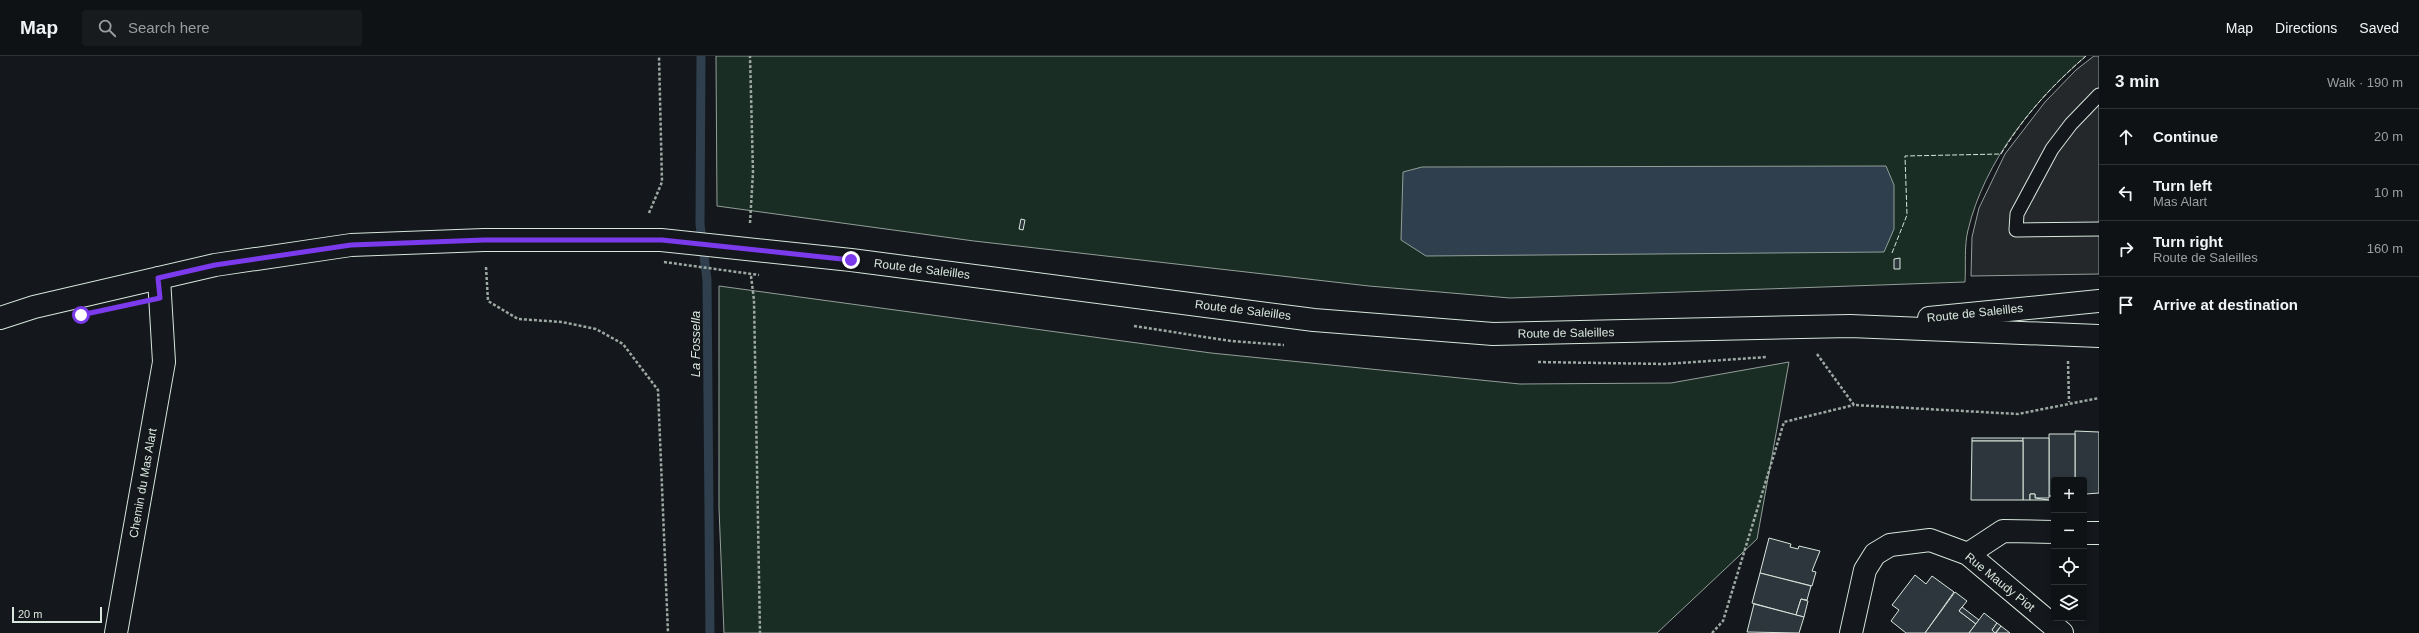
<!DOCTYPE html>
<meta charset="utf-8">
<style>
body{margin:0;font-family:Arial,sans-serif;background:#181b1e;color:#f1f3f6}
.controls{position:absolute;right:12px;bottom:12px;display:grid;overflow:hidden;border-radius:4px;box-shadow:0 2px 6px #0003}
.controls button{width:36px;height:36px;display:grid;place-items:center;padding:0;border:0;border-bottom:1px solid #2f3234;background:#0f1215;color:#f1f3f6;font:20px sans-serif}
.scale{position:absolute;left:12px;bottom:10px;width:90px;box-sizing:border-box;padding-left:4px;border:2px solid #d8e6dc;border-top:0;font-size:11px;line-height:14px;white-space:nowrap;color:#d8e6dc;-webkit-text-stroke:3px #14181c;paint-order:stroke}
.stop{position:absolute;width:12px;height:12px;margin:-9px;border:3px solid #7c3aed;border-radius:50%;background:#fff}
.stop.end{background:#7c3aed;border-color:#fff;box-shadow:0 1px 4px #0008}
.list{margin:0;padding:0;list-style:none}
h2{display:flex;justify-content:space-between;align-items:center;height:52px;margin:0;padding:0 16px;font-size:17px}
h2 small{font-size:13px;font-weight:400;color:#9b9ea0}
.list li{display:grid;grid-template-columns:26px 1fr auto;gap:12px;align-items:center;box-sizing:border-box;height:56px;padding:0 16px;border-top:1px solid #2f3234}
.list b{display:block;font-size:15px;white-space:nowrap}
.list p{margin:0;font-size:13px;white-space:nowrap;color:#9b9ea0}
.list em{font-size:13px;font-style:normal;color:#9b9ea0}
.icon{flex:none;width:22px;height:22px;fill:none;stroke:currentColor;stroke-width:2;stroke-linecap:round;stroke-linejoin:round}
.map{position:relative;flex:none;width:2099px;height:577px;overflow:hidden}
header{display:flex;align-items:center;gap:24px;box-sizing:border-box;height:56px;padding:0 20px;background:#0f1215;border-bottom:1px solid #2f3234}
header strong{font-size:19px}
nav{display:flex;gap:22px;margin-inline-start:auto;font-size:14px}
.search{width:280px;height:36px;background:#181b1e;display:flex;align-items:center;gap:10px;box-sizing:border-box;padding:0 14px;border-radius:4px;color:#9b9ea0;font-size:15px}
main{display:flex}
aside{flex:1;background:#0f1215}
.map>svg:first-child{display:block}
.green{fill:#1a2d24;stroke:#939e99}
.parking{fill:#24282b;stroke:#939e99}
.water{fill:#2f3f4d;stroke:#939e99}
.lines{fill:none;stroke-linecap:round;stroke-linejoin:round}
.stream{stroke:#2f3f4d;stroke-width:9}
.building{fill:#2c363c;stroke:#d8e6dc}
.lane-casing{stroke:#d8e6dc;stroke-width:15}
.street-casing{stroke:#d8e6dc;stroke-width:24}
.secondary-casing{stroke:#d8e6dc;stroke-width:24}
.path{stroke:#9da8a2;stroke-width:2.5;stroke-dasharray:3 2;stroke-linecap:butt}
.lane{stroke:#14181c;stroke-width:13}
.street{stroke:#14181c;stroke-width:22}
.secondary{stroke:#14181c;stroke-width:22}
.path-bridge{stroke:#9da8a2;stroke-width:2.5;stroke-dasharray:3 2;stroke-linecap:butt}
.fence{stroke:#d8e6dc;stroke-width:1;stroke-dasharray:5 2;stroke-linecap:butt}
.route{stroke:#7c3aed;stroke-width:5}
.labels{text-anchor:middle;dominant-baseline:central;stroke-width:3;stroke-linejoin:round;paint-order:stroke}
.street-label{font-size:12px;fill:#d8e6dc;stroke:#14181c}
.water-label{font-size:13px;font-style:italic;fill:#d8e6dc;stroke:#14181c}
</style>
<header>
<strong>Map</strong>
<div class="search"><svg class="icon" aria-label="search" viewBox="0 0 24 24"><circle cx="10" cy="10" r="6"/><path d="M15 15l6 6"/></svg>Search here</div>
<nav><a>Map</a><a>Directions</a><a>Saved</a></nav>
</header>
<main>
<div class="map">
<svg width="2099" height="577" viewBox="0 0 2099 577">
<rect width="100%" height="100%" fill="#14181c"/>
<g class="green">
<path d="M716,0H2086C2033,46 1985,104 1968,174C1964,190 1966,209 1965,226L1510,242L1369,230L974,185L717,150Z"/>
<path d="M719,230L1211,297L1520,328L1671,327L1789,306L1757,483L1657,577H724L719,452Z"/>
</g>
<path class="parking" d="M2094,0H2099V218L1971,220L1972,181L1979,152L2005,98L2045,46L2076,14Z"/>
<path class="water" d="M1886,110L1894,129V173L1884,196L1426,200L1401,184L1403,116L1422,111Z"/>
<g class="lines">
<path class="stream" d="M701,0L700,168L707,224L710,577"/>
</g>
<g class="building">
<path d="M1021,163L1025,164L1023,174L1019,173Z"/>
<path d="M1900,202V213H1894V203Z"/>
<path d="M2075,375L2099,376V437L2086,438L2084,424H2075Z"/>
<path d="M2049,378H2075V424H2054V440H2049Z"/>
<rect x="1972" y="382" width="51" height="3"/>
<path d="M2023,382H2049V442H2035V438H2030V444H2023Z"/>
<path d="M1972,385H2023V444H1971Z"/>
<path d="M2030,438H2035V442L2049,444H2030Z"/>
<path d="M1769,482L1791,488L1790,491L1798,493L1799,490L1820,495L1812,515L1816,516L1812,530L1760,517Z"/>
<path d="M1760,517L1811,530L1807,544L1801,543L1796,559L1752,547Z"/>
<path d="M1915,519L1926,528L1932,520L1954,536L1925,577H1906L1891,565L1899,554L1892,549Z"/>
<path d="M1955,536L1967,545L1959,555L1976,568L1969,577H1925Z"/>
<path d="M1801,543L1808,545L1804,561L1796,559Z"/>
<path d="M1754,548L1804,561L1799,577L1747,576Z"/>
<path d="M1962,551L1979,564L1976,568L1959,555Z"/>
<path d="M1984,557L1997,567L1992,574L1995,577H1969Z"/>
<path d="M1997,567L2001,570L1995,577L1992,574Z"/>
<path d="M2001,570L2010,577H1996Z"/>
</g>
<g class="lines">
<defs>
<path id="lane" d="M2099,39L2071,68L2052,93L2017,158L2016,174L2099,173"/>
<g id="street">
<path d="M2084,477H2099"/>
<path d="M1968,498L2003,475L2054,476"/>
<path d="M116,577L164,306L159,222"/>
<path d="M1851,577L1865,514L1875,498L1890,489L1930,484L1968,498L2062,577"/>
</g>
<g id="secondary">
<path d="M0,262L34,251L215,209L351,189L484,184H661L851,204L1314,264L1493,278L1850,270L2099,280"/>
<path d="M1929,262L2099,245"/>
</g>
</defs>
<use href="#lane" class="lane-casing"/>
<use href="#street" class="street-casing"/>
<use href="#secondary" class="secondary-casing"/>
<g class="path">
<path d="M649,157L662,126L659,0"/>
<path d="M750,167L753,116L750,0"/>
<path d="M486,211L488,245L518,263L562,266L596,273L623,288L658,334L668,577"/>
<path d="M751,220L754,244L760,577"/>
<path d="M1134,270L1231,285L1284,289"/>
<path d="M1817,298L1854,349L2018,358L2099,342"/>
<path d="M2068,305L2069,346"/>
<path d="M1538,306L1665,308L1767,301"/>
<path d="M1712,577L1723,565L1784,366L1854,349"/>
</g>
<use href="#lane" class="lane"/>
<use href="#street" class="street"/>
<use href="#secondary" class="secondary"/>
<path class="path-bridge" d="M664,206L759,219"/>
<path class="fence" d="M1892,197L1907,159L1905,100L2001,98C2024,60 2052,29 2086,0"/>
</g>
<g class="lines">
<path class="route" d="M81,259L160,242L158,222L215,209L351,189L484,184H662L851,204"/>
</g>
<g class="labels">
<g class="street-label">
<text transform="translate(922 213) rotate(7)">Route de Saleilles</text>
<text transform="translate(1243 254) rotate(7)">Route de Saleilles</text>
<text transform="translate(1975 257) rotate(-6)">Route de Saleilles</text>
<text transform="translate(1566 277) rotate(-1)">Route de Saleilles</text>
<text transform="translate(143 427) rotate(-80)">Chemin du Mas Alart</text>
<text transform="translate(2000 526) rotate(39)">Rue Maudy Piot</text>
</g>
<g class="water-label">
<text transform="translate(695 288) rotate(-90)">La Fossella</text>
</g>
</g>
</svg>
<div class="controls">
<button>+</button>
<button>−</button>
<button><svg class="icon" aria-label="locate" viewBox="0 0 24 24"><circle cx="12" cy="12" r="6"/><path d="M12 2v4M12 18v4M2 12h4M18 12h4"/></svg></button>
<button><svg class="icon" aria-label="layers" viewBox="0 0 24 24"><path d="M12 4l9 5-9 5-9-5zM3 14l9 5 9-5"/></svg></button>
</div>
<div class="scale">20 m</div>
<div class="stop" style="left:81px;top:259px"></div>
<div class="stop end" style="left:851px;top:204px"></div>
</div>
<aside>
<h2>3 min<small>Walk · 190 m</small></h2>
<ul class="list">
<li><svg class="icon" aria-label="ahead" viewBox="0 0 24 24"><path d="M12 20V5M6 11l6-6 6 6"/></svg><div><b>Continue</b></div><em>20 m</em></li>
<li><svg class="icon" aria-label="left" viewBox="0 0 24 24"><path d="M17 20v-9H6M10 6l-5 5 5 5"/></svg><div><b>Turn left</b><p>Mas Alart</p></div><em>10 m</em></li>
<li><svg class="icon" aria-label="right" viewBox="0 0 24 24"><path d="M7 20v-9h11M14 6l5 5-5 5"/></svg><div><b>Turn right</b><p>Route de Saleilles</p></div><em>160 m</em></li>
<li><svg class="icon" aria-label="arrive" viewBox="0 0 24 24"><path d="M6 21V4h12l-3 4 3 4H6"/></svg><div><b>Arrive at destination</b></div></li>
</ul>
</aside>
</main>
